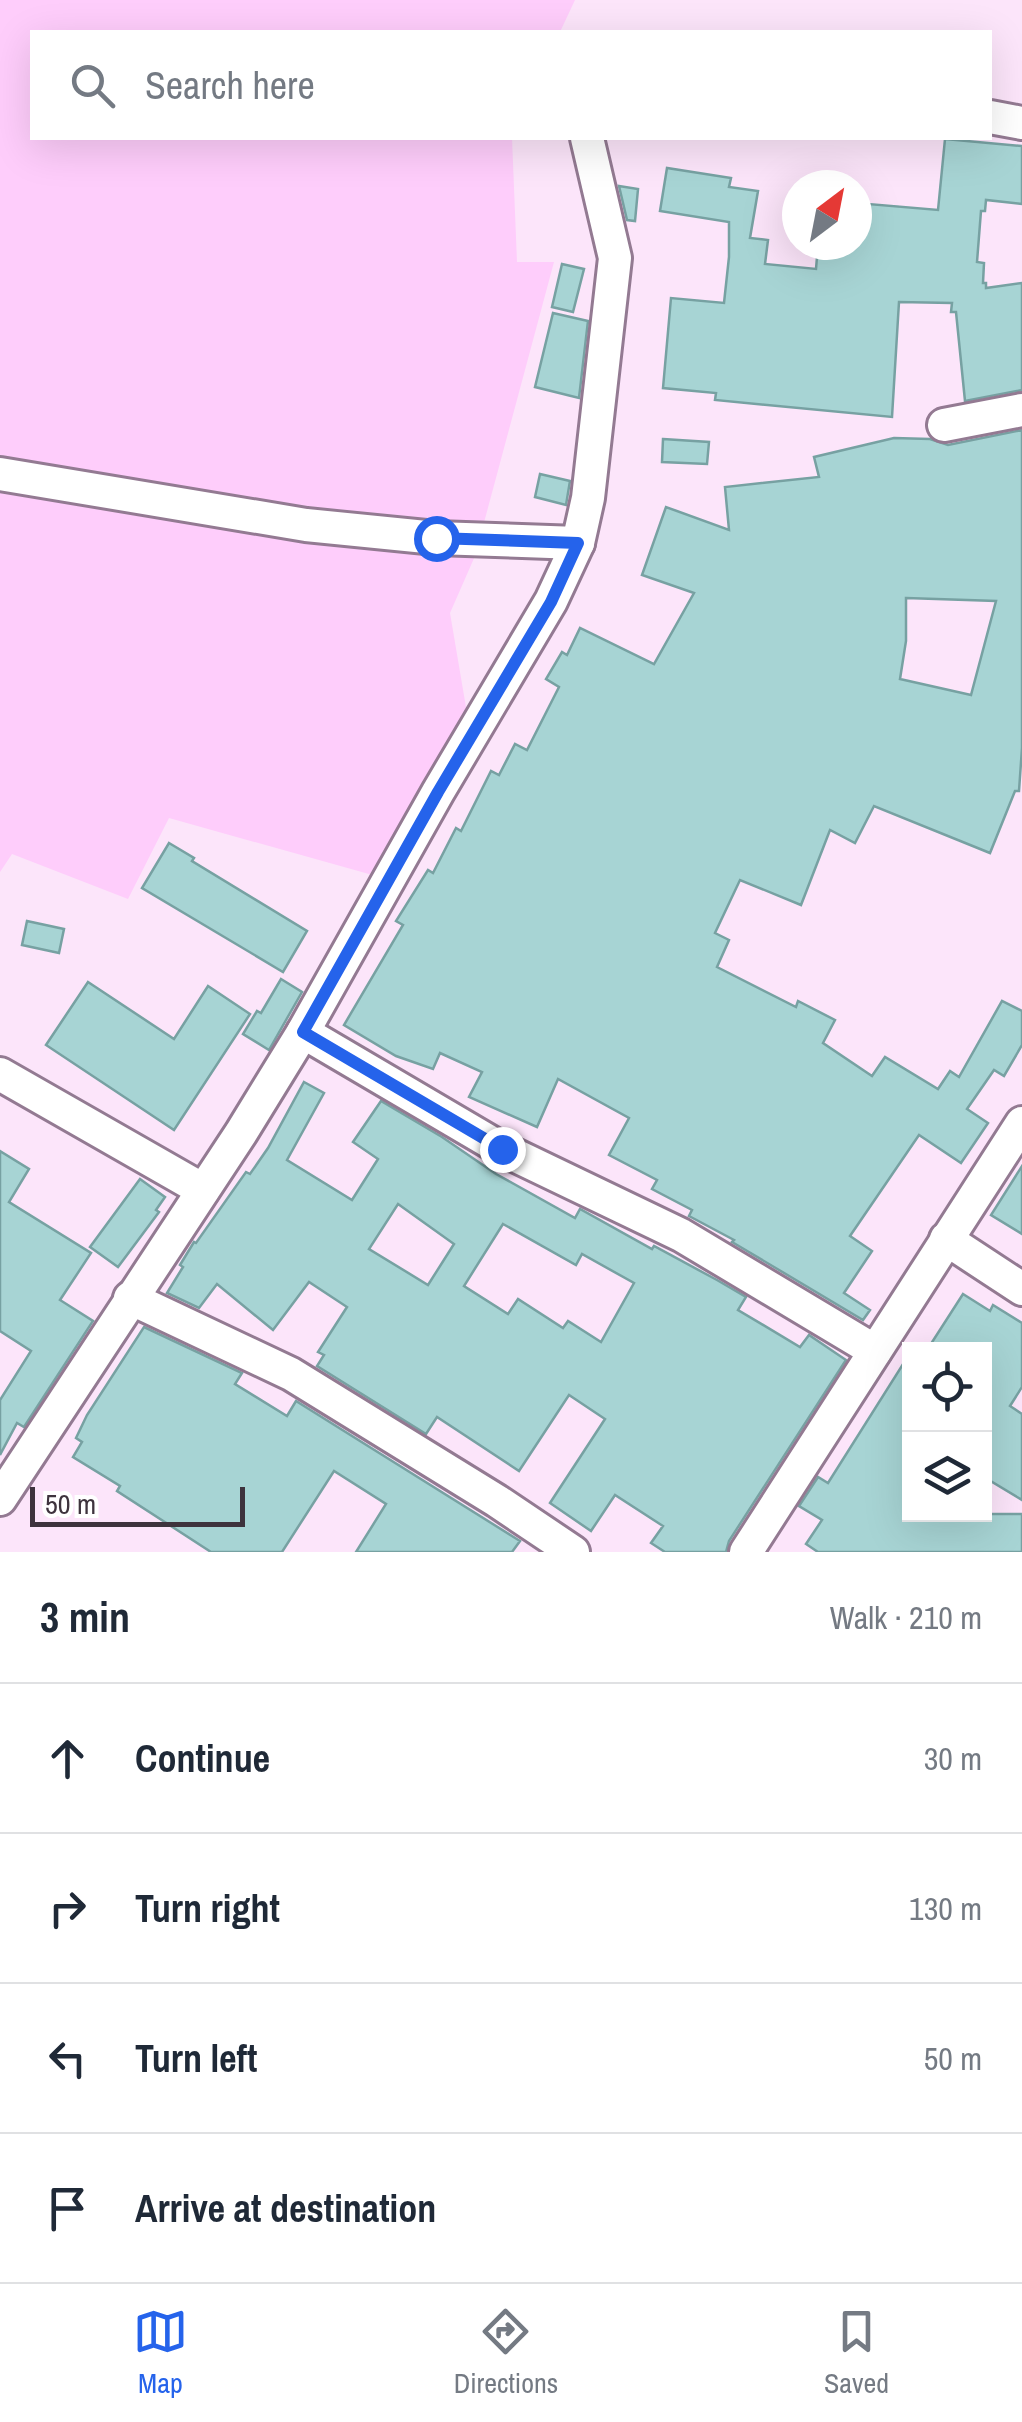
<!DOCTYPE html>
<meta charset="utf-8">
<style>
body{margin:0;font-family:"Archivo Narrow",sans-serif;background:#f2f2f3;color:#1f2937}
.controls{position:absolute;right:30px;bottom:30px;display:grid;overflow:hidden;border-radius:0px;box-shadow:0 10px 40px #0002}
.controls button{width:90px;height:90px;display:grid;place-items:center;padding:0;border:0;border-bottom:2px solid #e0e1e3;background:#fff;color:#1f2937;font:50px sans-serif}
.compass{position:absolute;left:782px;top:170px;width:90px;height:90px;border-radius:50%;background:#fff;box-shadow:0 10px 40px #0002;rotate:32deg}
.scale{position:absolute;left:30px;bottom:25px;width:215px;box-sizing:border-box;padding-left:10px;border:5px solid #3e333d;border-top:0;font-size:28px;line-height:35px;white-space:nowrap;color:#3e333d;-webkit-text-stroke:8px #fff;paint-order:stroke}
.stop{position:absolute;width:30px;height:30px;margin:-22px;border:8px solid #2563eb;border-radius:50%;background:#fff}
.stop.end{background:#2563eb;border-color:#fff;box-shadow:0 2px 10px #0008}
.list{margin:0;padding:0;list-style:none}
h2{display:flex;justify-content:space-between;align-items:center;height:130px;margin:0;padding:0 40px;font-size:42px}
h2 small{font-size:32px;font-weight:400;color:#747a83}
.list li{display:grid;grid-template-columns:65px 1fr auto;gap:30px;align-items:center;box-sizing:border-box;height:150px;padding:0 40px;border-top:2px solid #e0e1e3}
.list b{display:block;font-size:38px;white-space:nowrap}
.list em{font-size:32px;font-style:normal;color:#747a83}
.icon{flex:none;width:55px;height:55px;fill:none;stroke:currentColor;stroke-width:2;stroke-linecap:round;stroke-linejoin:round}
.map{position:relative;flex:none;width:1022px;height:1552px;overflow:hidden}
.search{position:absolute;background:#fff;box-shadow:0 10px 40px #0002;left:30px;right:30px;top:30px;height:110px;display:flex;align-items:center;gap:25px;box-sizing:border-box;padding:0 35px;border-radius:0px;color:#747a83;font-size:38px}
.sheet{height:730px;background:#fff}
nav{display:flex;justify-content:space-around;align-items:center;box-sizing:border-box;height:140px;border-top:2px solid #e0e1e3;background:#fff;font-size:28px;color:#747a83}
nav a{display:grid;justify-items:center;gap:5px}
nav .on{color:#2563eb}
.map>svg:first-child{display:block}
.green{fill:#fecdfb}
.building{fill:#a7d4d4;stroke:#77a1a2;stroke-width:2.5;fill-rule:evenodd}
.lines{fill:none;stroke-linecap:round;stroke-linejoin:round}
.minor-casing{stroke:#937a92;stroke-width:38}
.minor{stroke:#fff;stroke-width:32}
.route{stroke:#2563eb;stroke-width:12}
</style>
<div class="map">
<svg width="1022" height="1552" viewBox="0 0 1022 1552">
<rect width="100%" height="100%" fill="#fce5fa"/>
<path class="green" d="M0,0H575L560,32H32V138H512L517,262H554L475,556L450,613L469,725L376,876L169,818L128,899L12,854L0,872Z"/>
<g class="building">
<path d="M945,139L1022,146V204L986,200L985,211H981L977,262L984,263L983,283H986V288L1022,283V390L965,401L956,312H951L952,303L899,302L892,417L715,400L716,393L663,388L671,298L724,303L729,257V222L660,211L667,168L731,178L729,187L758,191L750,238L768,240L765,264L816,269L818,245H857V203L938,210Z"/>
<path d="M619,186L638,189L635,221L627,220Z"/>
<path d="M562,264L584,269L573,312L552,307Z"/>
<path d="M553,313L588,321L579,398L535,387Z"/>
<path d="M1022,430V748L1019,791H1015L990,853L874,806L855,843L830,830L801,905L740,880L715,933L729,940L717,967L796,1007L798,1001L835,1020L823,1043L872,1076L885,1057L938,1089L950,1071L959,1077L1002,1001L1022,1011V1045L1004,1076L994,1070L967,1109L988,1123L961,1163L919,1135L850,1236L872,1251L844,1293L870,1310L863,1320L732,1242L734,1240L689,1216L692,1210L652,1189L657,1180L609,1155L629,1118L558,1079L537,1127L469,1097L482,1072L440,1053L433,1069L396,1056L344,1025L403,925L396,921L428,870L433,873L456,828L461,831L491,771L499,775L515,744L527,750L559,687L546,679L562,652L567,655L580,628L654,664L694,593L642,575L666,507L729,530L725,487L819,477L814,457L894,438L930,439L948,445ZM906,598L996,601L971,695L900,679L906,641Z"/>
<path d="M663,439L709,442L707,464L662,462Z"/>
<path d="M540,474L570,481L566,505L535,497Z"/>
<path d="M169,843L194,858L192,861L307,931L283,972L142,888Z"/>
<path d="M27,921L64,929L59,953L22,945Z"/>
<path d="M281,979L302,992L269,1050L243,1034L257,1011L261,1013Z"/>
<path d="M88,982L174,1039L208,986L250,1014L174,1130L46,1045Z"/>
<path d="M304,1082L324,1093L287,1160L352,1200L378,1159L353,1142L381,1101L442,1137L496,1174L575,1218L580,1209L652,1249L654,1246L717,1280L746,1297L738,1310L800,1347L809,1335L846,1360L729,1541L726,1552H665L651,1543L663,1526L615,1495L591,1531L550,1503L605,1419L569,1395L519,1471L437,1417L426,1434L317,1366L324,1355L318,1352L347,1307L309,1282L273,1330L217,1284L199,1308L167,1293L183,1267L180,1265L194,1242L196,1243L246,1172L250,1174L268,1148ZM398,1204L454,1244L428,1285L369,1249ZM503,1224L576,1265L582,1254L634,1283L601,1342L568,1321L563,1328L518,1299L508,1314L464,1286Z"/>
<path d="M0,1151L29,1169L9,1202L91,1253L60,1300L93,1321L24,1427L17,1423L0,1455V1400L31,1351L0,1331Z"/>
<path d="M1022,1166V1234L991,1215Z"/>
<path d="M140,1179L165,1197L156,1210L159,1212L118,1267L90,1247Z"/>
<path d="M963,1294L990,1311L993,1305L1022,1323V1387L1010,1406L1022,1414V1500L984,1477V1350H927Z"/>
<path d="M144,1327L242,1373L235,1384L287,1416L296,1401L520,1541L512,1552H356L386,1504L334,1471L282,1552H211L117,1491L120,1486L73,1457L82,1442L76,1438L87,1415Z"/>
<path d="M910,1353V1514H1022V1552H818L806,1544L822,1520L799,1506L818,1477L828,1483Z"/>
</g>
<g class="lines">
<defs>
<g id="minor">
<path d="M990,117L1022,123"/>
<path d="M944,425L1022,410"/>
<path d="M0,474L306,525L436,538L578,543"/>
<path d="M303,1032L502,1149L681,1235L875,1351"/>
<path d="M0,1074L203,1190"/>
<path d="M946,1239L1022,1289"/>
<path d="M130,1298L291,1374L497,1501L573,1552"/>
<path d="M0,1499L241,1133L303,1032L438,792L551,601L578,543L588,498L615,258L587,138"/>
<path d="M746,1552L1022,1123"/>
</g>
</defs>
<use href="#minor" class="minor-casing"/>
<use href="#minor" class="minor"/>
</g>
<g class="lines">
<path class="route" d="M436,538L578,543L551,602L438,792L303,1032L502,1149"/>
</g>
</svg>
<div class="controls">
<button><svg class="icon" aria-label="locate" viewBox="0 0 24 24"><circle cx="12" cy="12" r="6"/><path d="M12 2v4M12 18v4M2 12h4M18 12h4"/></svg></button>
<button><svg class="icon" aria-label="layers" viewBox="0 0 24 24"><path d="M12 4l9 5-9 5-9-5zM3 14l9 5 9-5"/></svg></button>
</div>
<svg class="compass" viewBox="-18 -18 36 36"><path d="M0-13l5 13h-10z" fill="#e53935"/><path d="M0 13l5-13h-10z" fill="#747a83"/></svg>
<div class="scale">50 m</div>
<div class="stop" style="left:436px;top:538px"></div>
<div class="stop end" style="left:502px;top:1149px"></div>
<div class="search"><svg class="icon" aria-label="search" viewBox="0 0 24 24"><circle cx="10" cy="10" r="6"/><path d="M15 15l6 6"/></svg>Search here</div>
</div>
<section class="sheet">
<h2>3 min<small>Walk · 210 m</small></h2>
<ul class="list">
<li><svg class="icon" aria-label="ahead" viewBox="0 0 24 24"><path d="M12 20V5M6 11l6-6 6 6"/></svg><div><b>Continue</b></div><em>30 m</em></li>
<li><svg class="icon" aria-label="right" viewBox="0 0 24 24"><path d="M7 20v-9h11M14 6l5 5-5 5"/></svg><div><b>Turn right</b></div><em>130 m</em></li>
<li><svg class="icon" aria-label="left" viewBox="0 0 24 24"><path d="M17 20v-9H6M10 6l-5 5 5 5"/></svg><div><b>Turn left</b></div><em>50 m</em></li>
<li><svg class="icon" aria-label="arrive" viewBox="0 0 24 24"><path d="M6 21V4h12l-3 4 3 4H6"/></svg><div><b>Arrive at destination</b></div></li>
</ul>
</section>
<nav>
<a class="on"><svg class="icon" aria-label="map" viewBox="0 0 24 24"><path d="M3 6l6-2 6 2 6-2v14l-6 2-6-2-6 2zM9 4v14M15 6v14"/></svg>Map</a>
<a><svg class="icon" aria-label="directions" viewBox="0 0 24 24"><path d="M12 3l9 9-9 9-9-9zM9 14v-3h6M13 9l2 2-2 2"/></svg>Directions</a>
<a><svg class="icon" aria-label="saved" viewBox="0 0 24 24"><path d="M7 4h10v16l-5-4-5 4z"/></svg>Saved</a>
</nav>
